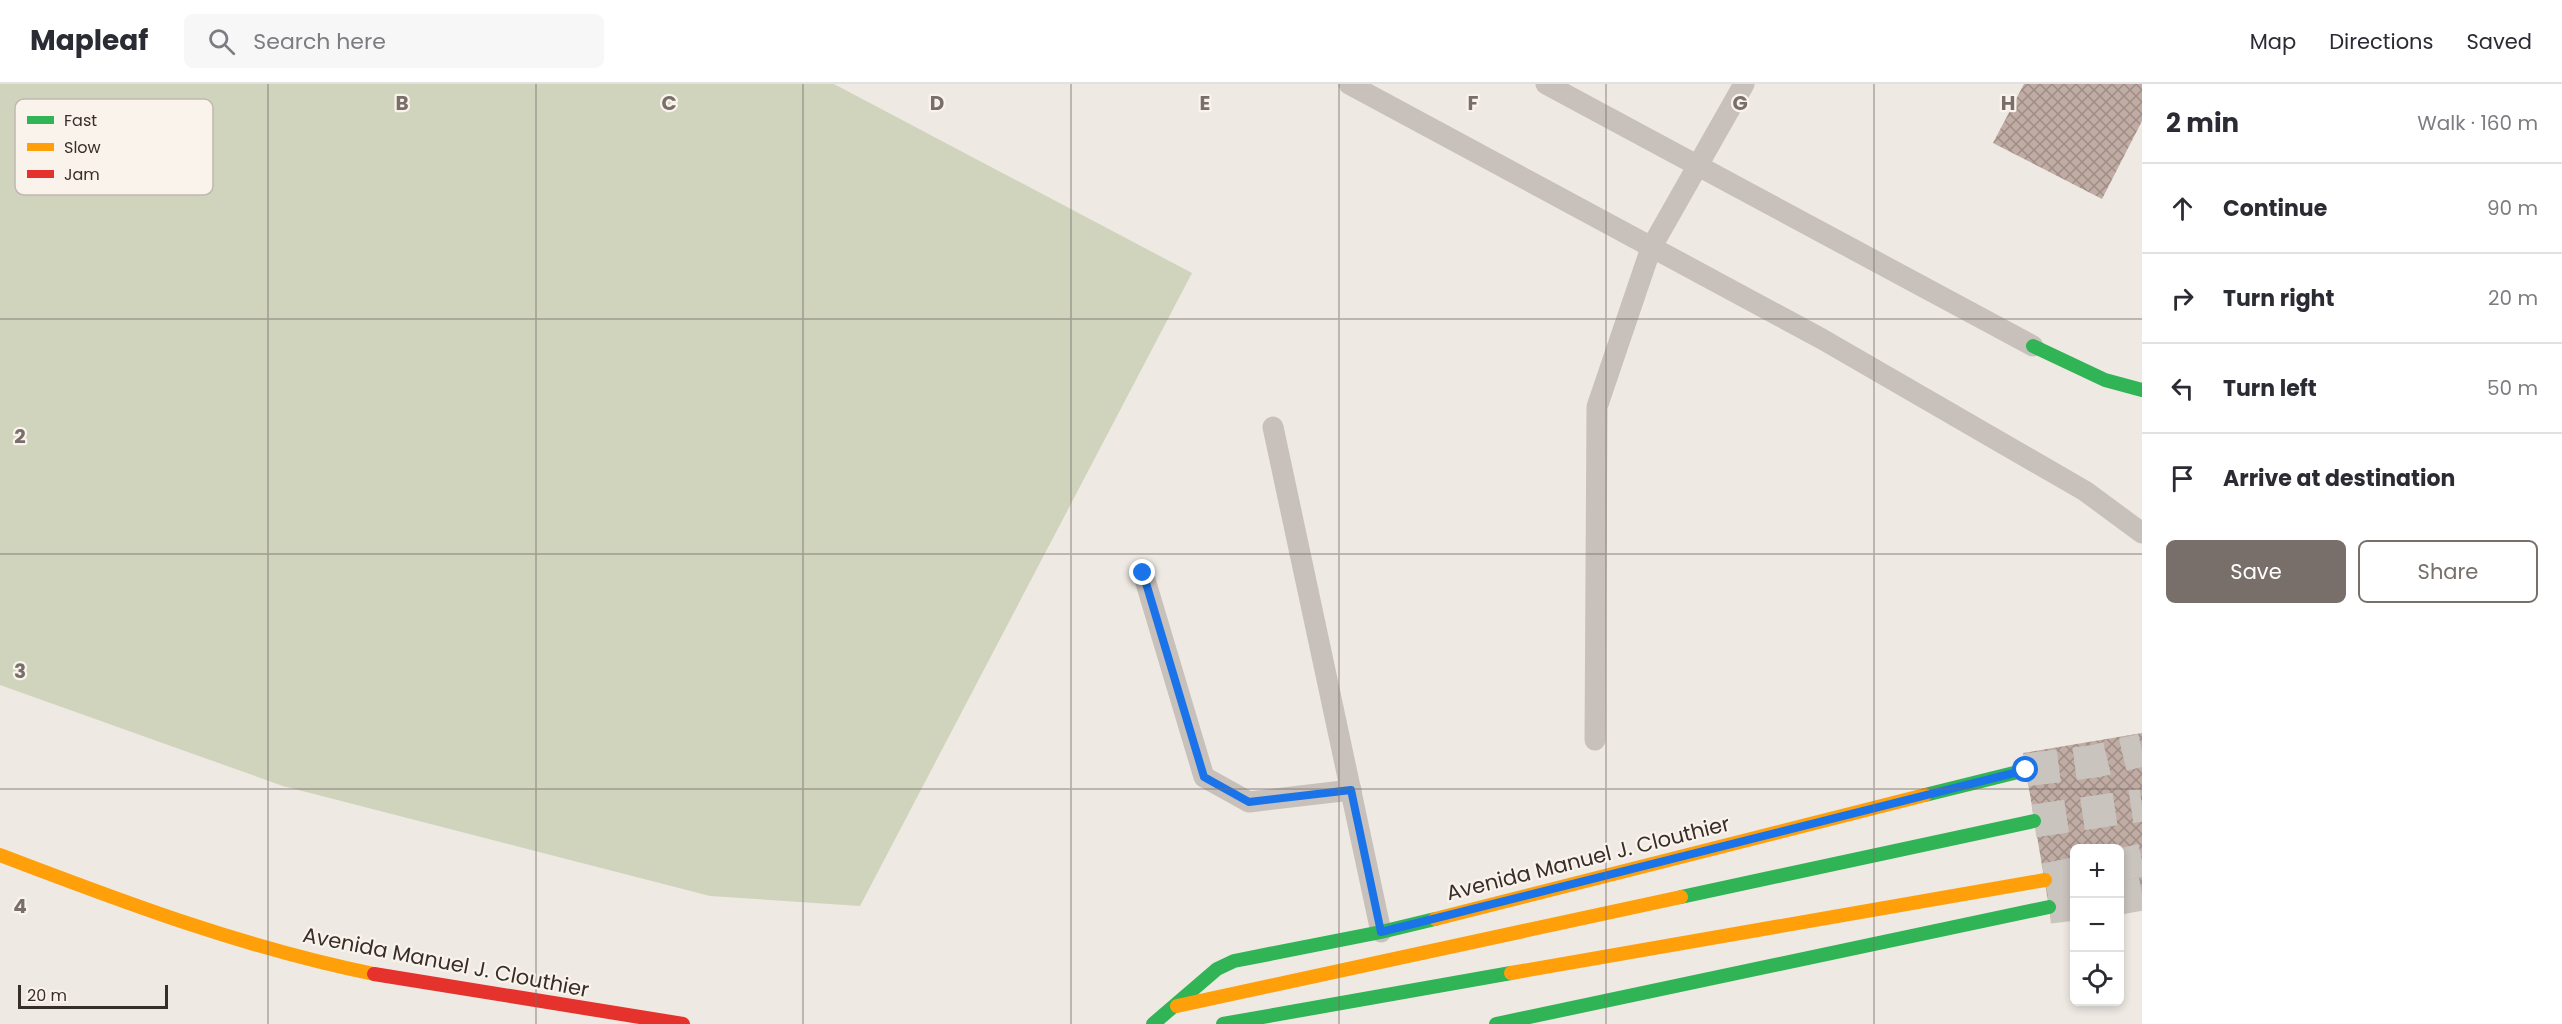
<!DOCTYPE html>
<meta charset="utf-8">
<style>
body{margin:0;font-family:Poppins,sans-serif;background:#f7f7f7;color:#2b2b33}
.controls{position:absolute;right:18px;bottom:18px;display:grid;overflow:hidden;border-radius:9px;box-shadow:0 3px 9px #0003}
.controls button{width:54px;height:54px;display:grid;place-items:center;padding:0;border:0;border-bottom:2px solid #e1e1e2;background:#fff;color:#2b2b33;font:30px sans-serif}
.scale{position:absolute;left:18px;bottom:15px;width:150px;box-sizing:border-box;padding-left:6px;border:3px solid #382e29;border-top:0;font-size:16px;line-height:21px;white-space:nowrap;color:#382e29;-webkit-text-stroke:4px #faf3eb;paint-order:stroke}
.stop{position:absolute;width:18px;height:18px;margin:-14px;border:4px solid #1a73e8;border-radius:50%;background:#fff}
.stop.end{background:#1a73e8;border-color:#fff;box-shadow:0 2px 6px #0008}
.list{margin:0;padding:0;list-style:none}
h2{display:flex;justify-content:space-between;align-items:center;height:78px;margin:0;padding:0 24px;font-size:26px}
h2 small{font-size:20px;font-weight:400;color:#7c7c81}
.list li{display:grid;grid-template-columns:39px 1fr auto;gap:18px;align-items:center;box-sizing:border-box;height:90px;padding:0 24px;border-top:2px solid #e1e1e2}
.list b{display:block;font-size:22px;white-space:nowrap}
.list em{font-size:20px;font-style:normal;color:#7c7c81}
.actions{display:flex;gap:12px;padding:18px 24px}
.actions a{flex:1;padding:14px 0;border:2px solid #786f6a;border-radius:9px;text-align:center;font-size:21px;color:#786f6a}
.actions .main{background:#786f6a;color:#fff}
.icon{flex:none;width:33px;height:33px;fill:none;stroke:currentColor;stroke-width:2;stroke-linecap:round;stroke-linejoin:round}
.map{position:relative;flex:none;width:2142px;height:940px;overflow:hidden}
header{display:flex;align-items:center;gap:36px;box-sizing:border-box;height:84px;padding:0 30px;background:#fff;border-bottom:2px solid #e1e1e2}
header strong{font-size:28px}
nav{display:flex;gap:33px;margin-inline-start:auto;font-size:21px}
.search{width:420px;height:54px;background:#f7f7f7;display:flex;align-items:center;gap:15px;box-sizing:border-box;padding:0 21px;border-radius:9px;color:#7c7c81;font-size:22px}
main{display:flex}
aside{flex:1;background:#fff}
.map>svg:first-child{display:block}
.green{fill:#d0d4bd}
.building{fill:url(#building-cross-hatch)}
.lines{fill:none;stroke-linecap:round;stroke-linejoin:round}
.primary-tunnel{stroke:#cac4be;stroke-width:33;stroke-dasharray:33 16;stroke-linecap:butt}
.lane{stroke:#c7c0bb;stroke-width:21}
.fast{stroke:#30b455;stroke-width:14}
.slow{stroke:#ff9f0a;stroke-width:14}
.jam{stroke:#e5322d;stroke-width:14}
.route{stroke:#1a73e8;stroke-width:8}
.grid{fill:none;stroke:#786f6a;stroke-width:1.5;stroke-opacity:0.55}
.labels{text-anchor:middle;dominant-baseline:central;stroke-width:4.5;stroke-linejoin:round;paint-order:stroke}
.street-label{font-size:21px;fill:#382e29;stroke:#faf3eb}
.key{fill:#faf3eb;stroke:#c0b8b1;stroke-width:1.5}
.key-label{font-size:16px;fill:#382e29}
.grid-label{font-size:20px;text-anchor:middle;font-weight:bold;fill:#786f6a;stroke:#faf3eb;stroke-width:4.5;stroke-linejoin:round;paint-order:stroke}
</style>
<header>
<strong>Mapleaf</strong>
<div class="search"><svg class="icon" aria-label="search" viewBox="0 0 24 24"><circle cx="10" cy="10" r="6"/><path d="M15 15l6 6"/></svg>Search here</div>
<nav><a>Map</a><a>Directions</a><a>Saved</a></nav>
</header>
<main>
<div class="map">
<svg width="2142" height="940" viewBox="0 0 2142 940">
<defs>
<pattern id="building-cross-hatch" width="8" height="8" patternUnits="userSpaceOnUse" patternTransform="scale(1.5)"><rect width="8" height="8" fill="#c1aca4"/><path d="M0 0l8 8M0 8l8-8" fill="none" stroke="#9e8c86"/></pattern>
</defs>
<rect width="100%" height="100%" fill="#eee9e3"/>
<path class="green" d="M0,0H834L1192,189L860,822L710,812L283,702L0,601Z"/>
<g class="building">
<path d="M2024,0H2142V37L2102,115L1993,59Z"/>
<path d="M2142,649V820L2120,823V764H2074V831L2051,835L2023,669Z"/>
</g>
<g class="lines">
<g class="primary-tunnel">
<path d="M2026,686L2096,677L2142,666"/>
<path d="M2034,737L2142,721"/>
<path d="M2120,781L2142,776"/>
<path d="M2045,796L2074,790"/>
<path d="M2120,814L2142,810"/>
<path d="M2049,823L2074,820"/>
</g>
<g class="lane">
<path d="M1349,0L1822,255L2085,407L2142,449"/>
<path d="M1546,0L2033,262"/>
<path d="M1273,343L1381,848"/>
<path d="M1143,489L1204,693L1249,718L1351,706"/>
<path d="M1595,656L1597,323L1651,164L1744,0"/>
</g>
<g class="fast">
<path d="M2033,262L2105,296L2142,306"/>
<path d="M1925,711L2026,686"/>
<path d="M1681,813L2034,737"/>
<path d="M1153,940L1217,885L1234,877L1381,848L1435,835"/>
<path d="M1223,940L1511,889"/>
<path d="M1496,940L2049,823"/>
</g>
<g class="slow">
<path d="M0,771C123,818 245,864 374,890"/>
<path d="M1435,835L1925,711"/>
<path d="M1511,889L2045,796"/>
<path d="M1177,922L1681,813"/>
</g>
<path class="jam" d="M374,890L683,940"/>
</g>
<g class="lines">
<path class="route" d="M1143,489L1204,693L1249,718L1351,706L1381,848L2026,686"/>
</g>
<path class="grid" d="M268,0V940M536,0V940M803,0V940M1071,0V940M1339,0V940M1606,0V940M1874,0V940M0,235H2142M0,470H2142M0,705H2142"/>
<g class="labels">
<g class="street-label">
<text transform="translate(1588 774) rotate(-14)">Avenida Manuel J. Clouthier</text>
<text transform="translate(446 878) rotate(11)">Avenida Manuel J. Clouthier</text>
</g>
</g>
<rect x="15" y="15" width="198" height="96" rx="9" class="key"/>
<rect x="27" y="32" width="27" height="8" fill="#30b455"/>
<rect x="27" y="59" width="27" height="8" fill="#ff9f0a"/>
<rect x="27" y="86" width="27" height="8" fill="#e5322d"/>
<g class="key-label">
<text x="64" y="42">Fast</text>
<text x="64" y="69">Slow</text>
<text x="64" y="96">Jam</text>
</g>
<g class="grid-label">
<text x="402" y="26">B</text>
<text x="669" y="26">C</text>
<text x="937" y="26">D</text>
<text x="1205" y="26">E</text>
<text x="1473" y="26">F</text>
<text x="1740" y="26">G</text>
<text x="2008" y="26">H</text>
<text x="20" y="359">2</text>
<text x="20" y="594">3</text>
<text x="20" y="829">4</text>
</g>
</svg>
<div class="controls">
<button>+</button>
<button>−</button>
<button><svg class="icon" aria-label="locate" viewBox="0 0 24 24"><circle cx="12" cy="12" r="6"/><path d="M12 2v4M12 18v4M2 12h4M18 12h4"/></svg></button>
</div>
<div class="scale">20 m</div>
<div class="stop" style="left:2026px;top:686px"></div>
<div class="stop end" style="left:1143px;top:489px"></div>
</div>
<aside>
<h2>2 min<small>Walk · 160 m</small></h2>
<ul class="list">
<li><svg class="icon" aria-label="ahead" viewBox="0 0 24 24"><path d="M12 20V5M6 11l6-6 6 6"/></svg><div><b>Continue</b></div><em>90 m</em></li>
<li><svg class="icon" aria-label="right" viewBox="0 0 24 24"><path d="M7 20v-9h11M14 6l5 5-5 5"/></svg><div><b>Turn right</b></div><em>20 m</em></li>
<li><svg class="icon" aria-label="left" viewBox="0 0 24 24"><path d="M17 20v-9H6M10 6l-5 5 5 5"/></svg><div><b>Turn left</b></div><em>50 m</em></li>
<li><svg class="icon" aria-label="arrive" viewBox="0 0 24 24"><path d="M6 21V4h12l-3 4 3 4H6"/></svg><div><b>Arrive at destination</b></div></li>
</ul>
<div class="actions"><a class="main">Save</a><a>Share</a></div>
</aside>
</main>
